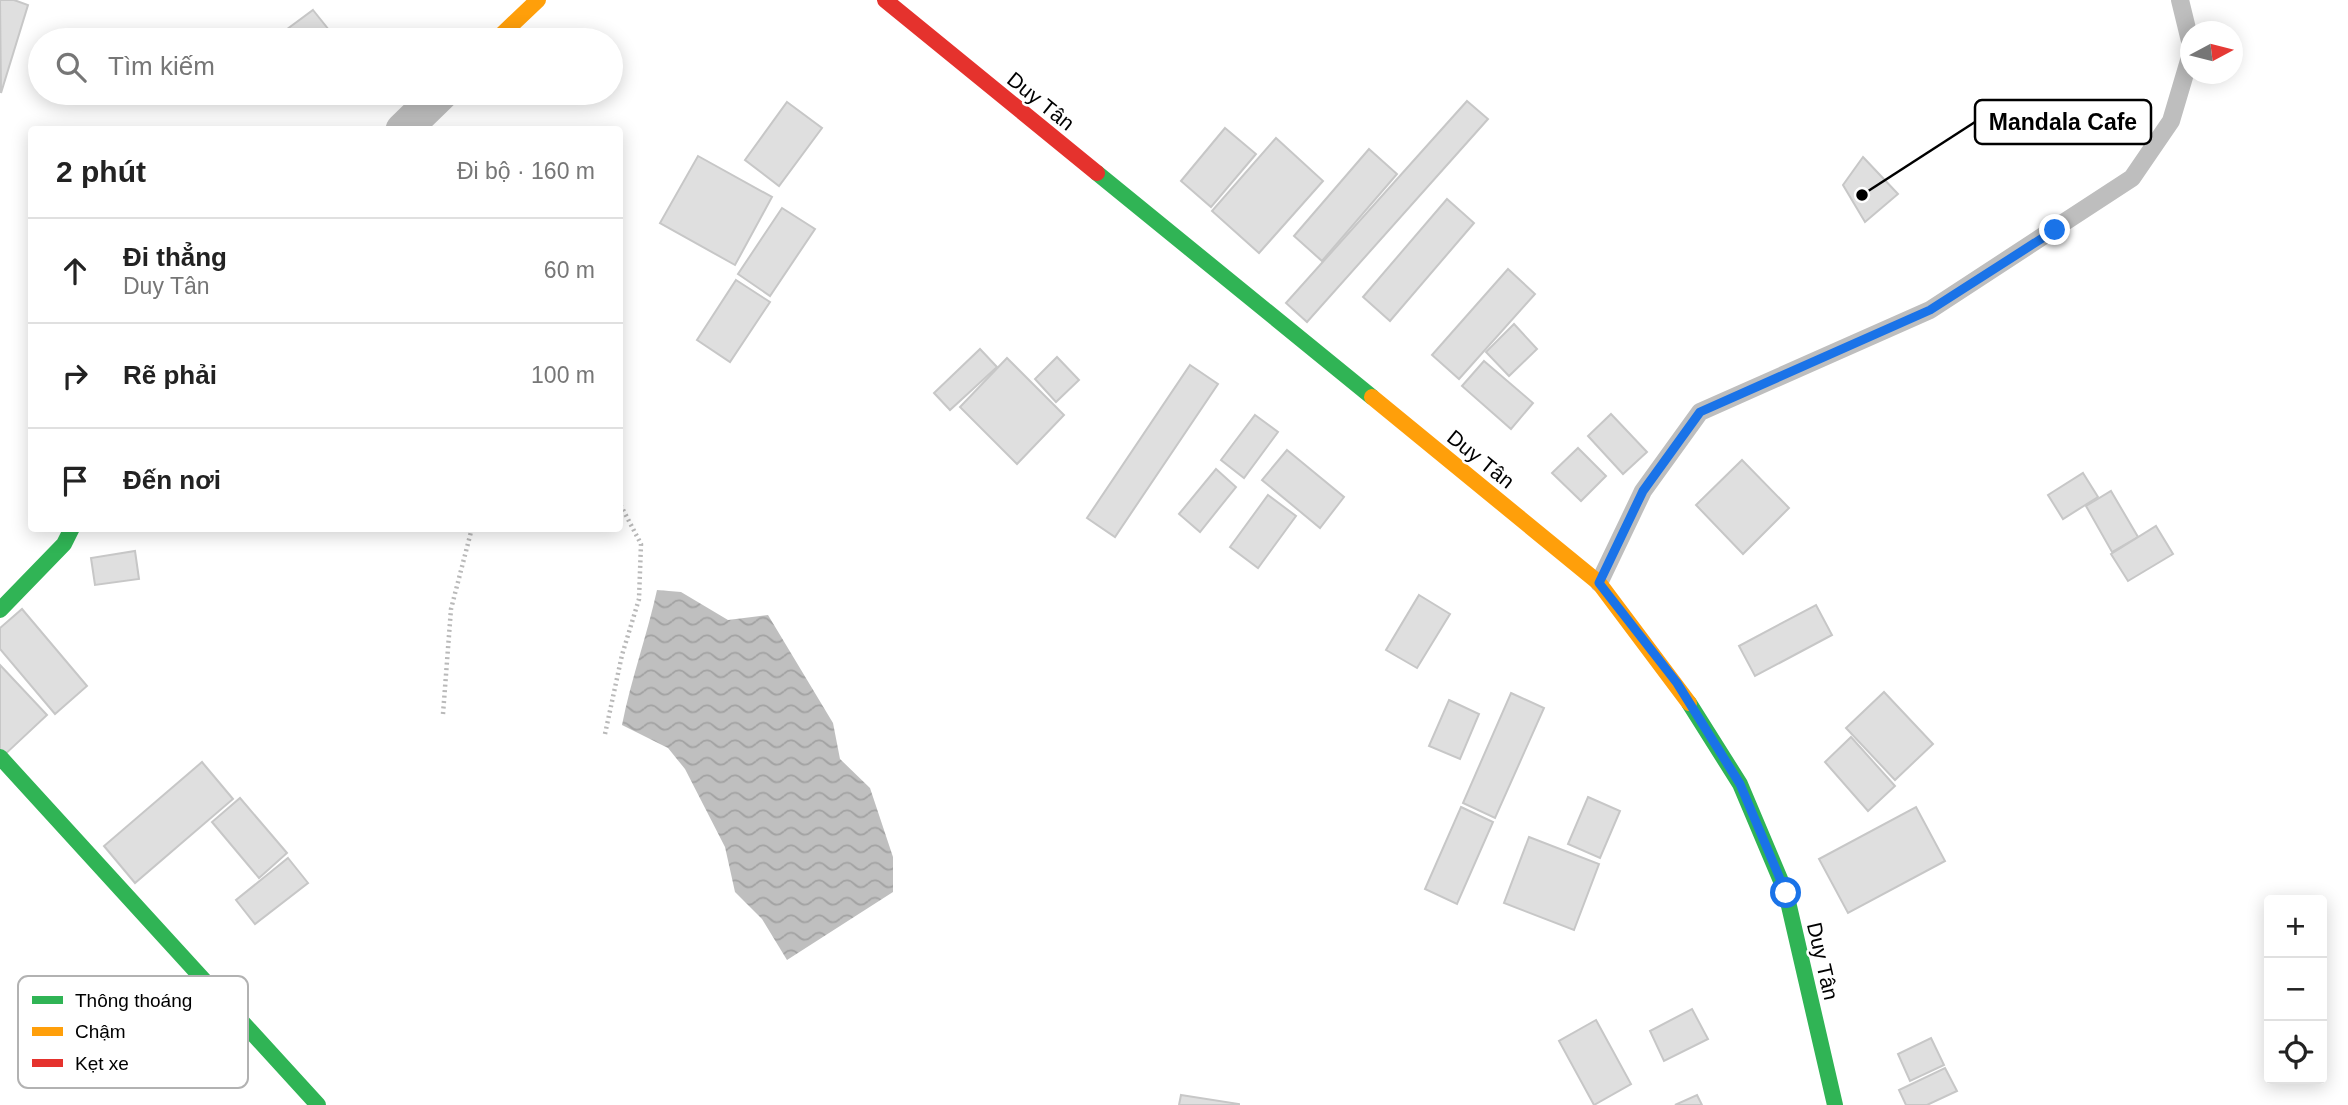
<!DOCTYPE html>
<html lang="vi">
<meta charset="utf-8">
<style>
body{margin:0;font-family:Arial,sans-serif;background:#f6f6f6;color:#222}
.controls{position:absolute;right:21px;bottom:21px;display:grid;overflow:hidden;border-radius:7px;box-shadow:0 4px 18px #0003}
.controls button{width:63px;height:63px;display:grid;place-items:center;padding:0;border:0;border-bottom:2px solid #e0e0e0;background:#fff;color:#222;font:35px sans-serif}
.compass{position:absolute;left:2180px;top:21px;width:63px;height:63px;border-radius:50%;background:#fff;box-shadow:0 4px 18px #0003;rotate:83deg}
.stop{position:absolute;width:21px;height:21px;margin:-16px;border:5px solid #1a73e8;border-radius:50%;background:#fff}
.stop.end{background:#1a73e8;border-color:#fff;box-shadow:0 2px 7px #0008}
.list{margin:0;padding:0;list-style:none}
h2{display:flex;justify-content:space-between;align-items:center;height:91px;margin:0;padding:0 28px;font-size:30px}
h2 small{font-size:23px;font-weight:400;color:#767676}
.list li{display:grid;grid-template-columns:46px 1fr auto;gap:21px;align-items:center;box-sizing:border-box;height:105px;padding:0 28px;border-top:2px solid #e0e0e0}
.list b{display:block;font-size:26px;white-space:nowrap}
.list p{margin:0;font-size:23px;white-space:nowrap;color:#767676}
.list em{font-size:23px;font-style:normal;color:#767676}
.icon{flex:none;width:38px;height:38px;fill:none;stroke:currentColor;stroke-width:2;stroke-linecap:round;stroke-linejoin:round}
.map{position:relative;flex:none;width:2348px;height:1105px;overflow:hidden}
.search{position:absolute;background:#fff;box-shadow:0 4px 18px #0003;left:28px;top:28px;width:595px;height:77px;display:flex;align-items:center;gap:18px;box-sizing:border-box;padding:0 24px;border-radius:38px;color:#767676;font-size:26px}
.panel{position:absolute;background:#fff;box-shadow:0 4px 18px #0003;left:28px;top:126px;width:595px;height:406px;border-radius:7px}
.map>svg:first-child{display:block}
.water{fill:url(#water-waves)}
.building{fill:#dfdfdf;stroke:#c7c7c7;stroke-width:2}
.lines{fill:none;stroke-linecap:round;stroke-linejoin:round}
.path{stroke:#b9b9b9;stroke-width:4.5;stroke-dasharray:2 3.5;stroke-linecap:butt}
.lane{stroke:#bebebe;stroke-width:18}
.street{stroke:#bebebe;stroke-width:35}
.fast{stroke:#30b455;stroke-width:16}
.slow{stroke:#ff9f0a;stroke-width:16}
.jam{stroke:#e5322d;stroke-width:16}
.route{stroke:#1a73e8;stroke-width:9}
.labels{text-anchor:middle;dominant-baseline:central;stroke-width:5;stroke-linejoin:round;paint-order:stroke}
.street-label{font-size:21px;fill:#000;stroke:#fff}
.key{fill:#fff;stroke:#b2b2b2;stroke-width:2}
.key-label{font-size:19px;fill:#000}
.leader{fill:none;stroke:#000;stroke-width:2.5}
.callout-dot{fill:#000;stroke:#fff;stroke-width:2.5}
.callout{fill:#fff;stroke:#000;stroke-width:2.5}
.callout-label{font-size:23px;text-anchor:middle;font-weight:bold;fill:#000}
</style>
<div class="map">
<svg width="2348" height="1105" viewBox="0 0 2348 1105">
<defs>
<pattern id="water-waves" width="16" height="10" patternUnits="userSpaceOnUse" patternTransform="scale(1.75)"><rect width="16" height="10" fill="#bfbfbf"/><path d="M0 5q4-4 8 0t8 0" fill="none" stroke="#a2a2a2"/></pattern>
</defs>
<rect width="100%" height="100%" fill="#fff"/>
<path class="water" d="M657,590L681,592L728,620L768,615L833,723L840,759L870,788L893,857V892L787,960L762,919L735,892L725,847L685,769L668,748L622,725C631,679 647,636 657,590Z"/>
<g class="building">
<path d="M0,0H14L28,5L1,93Z"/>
<path d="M313,10L333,35L326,40H277L275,38Z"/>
<path d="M1467,101L1488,119L1307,322L1286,303Z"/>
<path d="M787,102L822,128L779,186L745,160Z"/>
<path d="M1225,128L1256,154L1211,207L1181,181Z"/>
<path d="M1276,138L1323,181L1259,253L1212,211Z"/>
<path d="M1369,149L1397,174L1322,261L1294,236Z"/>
<path d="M698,156L772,197L735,265L660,223Z"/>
<path d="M1863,157L1898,194L1865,222L1843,185Z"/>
<path d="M1447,199L1474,223L1390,321L1363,297Z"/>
<path d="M782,208L815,229L770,296L738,274Z"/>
<path d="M1508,269L1535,294L1459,379L1432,355Z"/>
<path d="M736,280L770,302L730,362L697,340Z"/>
<path d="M1514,324L1537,349L1509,376L1486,352Z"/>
<path d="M980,349L997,367L950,410L934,393Z"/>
<path d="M1057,357L1079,380L1056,402L1035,379Z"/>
<path d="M1007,358L1064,415L1017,464L960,407Z"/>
<path d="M1484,361L1533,403L1511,429L1462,386Z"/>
<path d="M1190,365L1218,384L1115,537L1087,518Z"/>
<path d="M1611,414L1647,452L1623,474L1588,436Z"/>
<path d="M1255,415L1278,432L1244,478L1221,460Z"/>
<path d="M1578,448L1606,476L1581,501L1552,473Z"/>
<path d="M1287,450L1344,497L1320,528L1262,480Z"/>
<path d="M1742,460L1789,508L1743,554L1696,505Z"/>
<path d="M1216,469L1236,487L1200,532L1179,514Z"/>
<path d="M2083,473L2098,497L2063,519L2048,495Z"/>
<path d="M2111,491L2138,537L2112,552L2086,506Z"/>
<path d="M1268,495L1296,516L1258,568L1230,547Z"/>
<path d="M2156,526L2173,554L2128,581L2111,554Z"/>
<path d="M135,551L139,579L95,585L91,558Z"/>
<path d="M1419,595L1450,614L1417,668L1386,650Z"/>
<path d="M1816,605L1832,635L1755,676L1739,646Z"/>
<path d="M22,609L87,686L55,714L0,649V628Z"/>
<path d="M0,665L47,715L0,759Z"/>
<path d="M1884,692L1933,744L1895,780L1846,728Z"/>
<path d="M1511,693L1544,708L1495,818L1463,803Z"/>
<path d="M1449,700L1479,714L1460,759L1429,746Z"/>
<path d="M1851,737L1895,786L1868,811L1825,762Z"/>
<path d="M202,762L233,799L135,883L104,846Z"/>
<path d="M1588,797L1620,811L1600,858L1568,844Z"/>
<path d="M240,798L287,853L259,878L212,822Z"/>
<path d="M1461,807L1493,822L1457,904L1425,889Z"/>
<path d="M1916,807L1945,861L1848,913L1819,859Z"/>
<path d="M1529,837L1599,864L1574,930L1504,903Z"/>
<path d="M288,858L308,883L255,924L236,900Z"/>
<path d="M1692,1009L1708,1039L1664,1061L1650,1031Z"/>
<path d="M1596,1020L1631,1084L1594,1105L1559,1041Z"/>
<path d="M1931,1038L1944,1065L1910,1081L1898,1054Z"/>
<path d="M1945,1068L1957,1091L1927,1105H1906L1899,1090Z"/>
<path d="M1181,1095L1239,1104V1105H1179Z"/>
<path d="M1697,1095L1702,1105H1675Z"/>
</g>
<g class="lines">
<g class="path">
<path d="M443,714L451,609L472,528"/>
<path d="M605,734L622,655L639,599L641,544L620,504"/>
</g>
<g class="lane">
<path d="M2180,0L2190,41"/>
<path d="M1599,583L1643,491L1700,412L1930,310L2132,178L2171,121L2190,57"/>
</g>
<path class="street" d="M403,130L441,93"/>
<g class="fast">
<path d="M1097,173L1372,397"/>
<path d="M0,610L64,544L72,528"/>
<path d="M1689,703L1740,784L1786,893L1835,1105"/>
<path d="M0,757L318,1105"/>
</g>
<g class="slow">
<path d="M496,40L538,0"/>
<path d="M1372,397L1599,583L1689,703"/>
</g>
<path class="jam" d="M885,0L1097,173"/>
</g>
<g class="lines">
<path class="route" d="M1786,893L1740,784L1677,683L1599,583L1643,491L1700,412L1930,310L2055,230"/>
</g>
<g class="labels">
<g class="street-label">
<text transform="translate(1041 101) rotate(39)">Duy Tân</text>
<text transform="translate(1481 459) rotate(39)">Duy Tân</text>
<text transform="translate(1823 961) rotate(77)">Duy Tân</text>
</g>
</g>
<rect x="18" y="976" width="230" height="112" rx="10" class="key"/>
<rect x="32" y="996" width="31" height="8" fill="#30b455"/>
<rect x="32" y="1027" width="31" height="9" fill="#ff9f0a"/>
<rect x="32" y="1059" width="31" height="8" fill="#e5322d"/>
<g class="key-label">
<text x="75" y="1007">Thông thoáng</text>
<text x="75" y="1038">Chậm</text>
<text x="75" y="1070">Kẹt xe</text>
</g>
<path class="leader" d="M1862 195L1975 122"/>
<circle class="callout-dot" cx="1862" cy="195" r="7"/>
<rect class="callout" x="1975" y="100" width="176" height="44" rx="7"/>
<g class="callout-label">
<text x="2063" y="130">Mandala Cafe</text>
</g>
</svg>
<div class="controls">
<button>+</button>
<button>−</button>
<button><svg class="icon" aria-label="locate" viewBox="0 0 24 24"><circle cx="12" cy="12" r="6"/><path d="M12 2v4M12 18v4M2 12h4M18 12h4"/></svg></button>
</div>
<svg class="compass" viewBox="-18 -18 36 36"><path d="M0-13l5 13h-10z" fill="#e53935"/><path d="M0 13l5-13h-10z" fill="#767676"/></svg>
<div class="stop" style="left:1786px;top:893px"></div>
<div class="stop end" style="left:2055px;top:230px"></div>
<div class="search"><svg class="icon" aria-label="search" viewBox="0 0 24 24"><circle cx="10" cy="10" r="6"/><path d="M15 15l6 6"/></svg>Tìm kiếm</div>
<section class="panel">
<h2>2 phút<small>Đi bộ · 160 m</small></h2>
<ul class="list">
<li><svg class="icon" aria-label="ahead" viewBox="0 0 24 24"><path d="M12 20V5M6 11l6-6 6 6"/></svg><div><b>Đi thẳng</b><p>Duy Tân</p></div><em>60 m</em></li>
<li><svg class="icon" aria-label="right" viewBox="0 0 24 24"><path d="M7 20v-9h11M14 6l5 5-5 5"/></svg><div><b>Rẽ phải</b></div><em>100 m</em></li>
<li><svg class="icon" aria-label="arrive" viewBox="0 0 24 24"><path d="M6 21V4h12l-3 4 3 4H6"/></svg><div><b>Đến nơi</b></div></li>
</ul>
</section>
</div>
